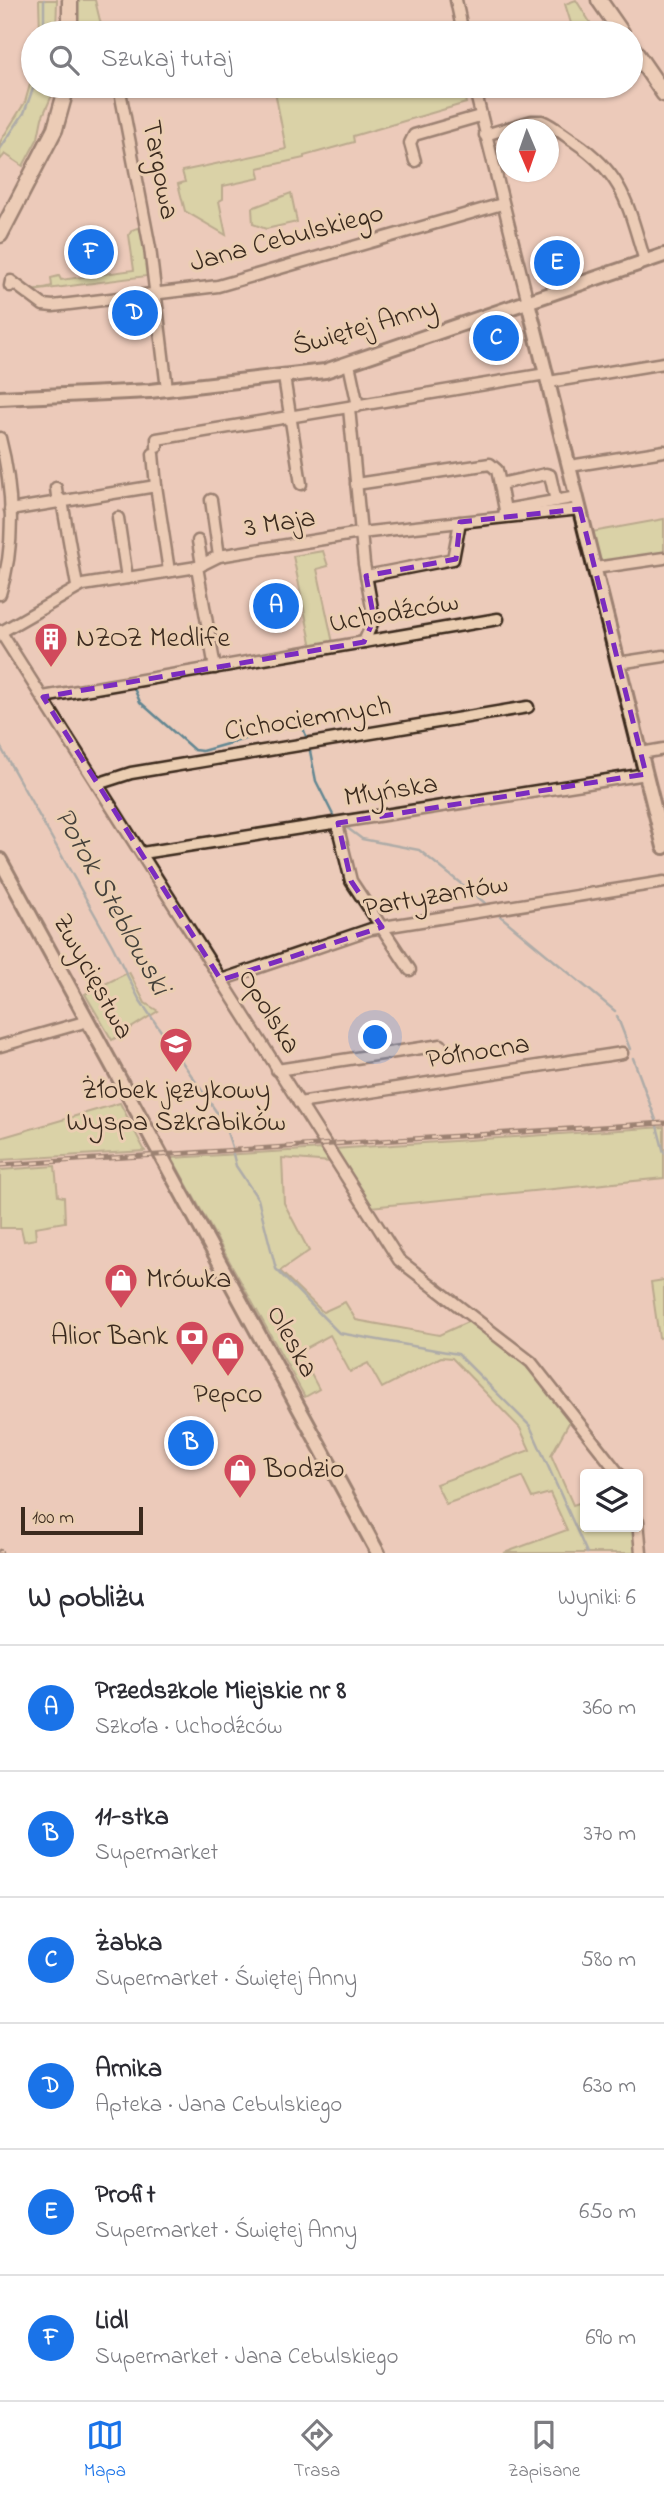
<!DOCTYPE html>
<html lang="pl">
<meta charset="utf-8">
<style>
body{margin:0;font-family:"Indie Flower",sans-serif;background:#f7f7f7;color:#2b2b33}
.controls{position:absolute;right:21px;bottom:21px;display:grid;overflow:hidden;border-radius:7px;box-shadow:0 2px 5px #0004}
.controls button{width:63px;height:63px;display:grid;place-items:center;padding:0;border:0;border-bottom:2px solid #e1e1e2;background:#fff;color:#2b2b33;font:35px sans-serif}
.compass{position:absolute;left:496px;top:119px;width:63px;height:63px;border-radius:50%;background:#fff;box-shadow:0 2px 5px #0004;rotate:178deg}
.scale{position:absolute;left:21px;bottom:18px;width:122px;box-sizing:border-box;padding-left:7px;border:4px solid #3b2a1e;border-top:0;font-size:19px;line-height:24px;white-space:nowrap;color:#3b2a1e;-webkit-text-stroke:5px #ebceb2;paint-order:stroke}
.you{position:absolute;left:376px;top:1038px;width:24px;height:24px;margin:-18px;border:5px solid #fff;border-radius:50%;background:#1a73e8;box-shadow:0 0 0 10px #1a73e833}
.badge{display:grid;place-items:center;width:46px;height:46px;border-radius:50%;background:#1a73e8;color:#fff;font-size:23px;font-weight:700}
.pin{position:absolute;translate:-50% -50%;border:4px solid #fff;box-shadow:0 2px 7px #0006}
.list{margin:0;padding:0;list-style:none}
h2{display:flex;justify-content:space-between;align-items:center;height:91px;margin:0;padding:0 28px;font-size:30px}
h2 small{font-size:23px;font-weight:400;color:#7c7c81}
.list li{display:grid;grid-template-columns:46px 1fr auto;gap:21px;align-items:center;box-sizing:border-box;height:126px;padding:0 28px;border-top:2px solid #e1e1e2}
.list b{display:block;font-size:26px;white-space:nowrap}
.list p{margin:0;font-size:23px;white-space:nowrap;color:#7c7c81}
.list em{font-size:23px;font-style:normal;color:#7c7c81}
.icon{flex:none;width:38px;height:38px;fill:none;stroke:currentColor;stroke-width:2;stroke-linecap:round;stroke-linejoin:round}
.map{position:relative;flex:none;width:664px;height:1553px;overflow:hidden}
.search{position:absolute;background:#fff;box-shadow:0 2px 5px #0004;left:21px;right:21px;top:21px;height:77px;display:flex;align-items:center;gap:18px;box-sizing:border-box;padding:0 24px;border-radius:38px;color:#7c7c81;font-size:26px}
.sheet{height:847px;background:#fff}
nav{display:flex;justify-content:space-around;align-items:center;box-sizing:border-box;height:98px;border-top:2px solid #e1e1e2;background:#fff;font-size:19px;color:#7c7c81}
nav a{display:grid;justify-items:center;gap:4px}
nav .on{color:#1a73e8}
.map>svg:first-child{display:block}
.green{fill:#c3db91;stroke:#7f8258;stroke-width:2}
.lines{fill:none;stroke-linecap:round;stroke-linejoin:round}
.stream{stroke:#648792;stroke-width:2.5}
.minor-casing{stroke:#3b2a1e;stroke-width:15}
.tertiary-casing{stroke:#3b2a1e;stroke-width:18}
.secondary-casing{stroke:#3b2a1e;stroke-width:19}
.minor{stroke:#ebceb2;stroke-width:10}
.tertiary{stroke:#ebceb2;stroke-width:12}
.secondary{stroke:#ebceb2;stroke-width:14}
.rail-casing{stroke:#3b2a1e;stroke-width:5}
.rail{stroke:#ebceb2;stroke-width:2.5;stroke-dasharray:8;stroke-linecap:butt}
.marked{fill:none;stroke:#7b2cbf;stroke-width:5;stroke-dasharray:14 9;stroke-linejoin:round}
.labels{text-anchor:middle;dominant-baseline:central;stroke-width:6;stroke-linejoin:round;paint-order:stroke}
.street-label{font-size:28px;fill:#3b2a1e;stroke:#ebceb2}
.poi-label{font-size:28px;fill:#3b2a1e;stroke:#ebceb2;text-anchor:start}
.water-label{font-size:30px;font-style:italic;fill:#45413b;stroke:#ebceb2}
</style>
<div class="map">
<svg width="664" height="1553" viewBox="0 0 664 1553">
<rect width="100%" height="100%" fill="#eccbba"/>
<filter id="ink" filterUnits="userSpaceOnUse"><feTurbulence type="fractalNoise" baseFrequency=".0143" numOctaves="2"/><feDisplacementMap in="SourceGraphic" scale="14" xChannelSelector="R" yChannelSelector="G"/><feConvolveMatrix kernelMatrix="1 2 1 2 8 2 1 2 1" color-interpolation-filters="sRGB"/></filter>
<g filter="url(#ink)">
<g class="green">
<path d="M39,0H57L56,33H40Z"/>
<path d="M76,0H95L103,33H77Z"/>
<path d="M576,0L593,27L574,33L565,4Z"/>
<path d="M33,74V86H56L42,118L38,138L23,166L5,154L0,160V142L25,102Z"/>
<path d="M274,86H461L466,103L353,136L354,142L304,156V158L258,168L260,178L223,186V199L219,201L226,235L185,211L178,184L185,182L182,171L286,149Z"/>
<path d="M291,193L297,222L266,229L253,224L252,208Z"/>
<path d="M140,227L145,235L147,276L32,291L52,286L51,278L59,276L61,280L134,270L129,235L132,230Z"/>
<path d="M664,519V555L600,565L592,532Z"/>
<path d="M323,551L328,566L317,569L333,643L312,647L293,556Z"/>
<path d="M129,972L145,1003L158,1011L112,1040L85,994Z"/>
<path d="M120,1103L145,1151L0,1160V1138Z"/>
<path d="M664,1127V1178L370,1207L333,1149Z"/>
<path d="M323,1149L332,1162L282,1158L284,1203L309,1251L280,1271L323,1312L345,1302L356,1320L439,1335L472,1320C515,1352 539,1377 571,1419L551,1455L573,1505L585,1501V1527H636L638,1553H504L567,1530L550,1493L532,1498L522,1477L446,1504L436,1484L530,1450L520,1428L452,1358L441,1357L382,1388L368,1363L350,1372L330,1335L299,1352L319,1389L305,1397L172,1158Z"/>
<path d="M55,1166L58,1196L64,1197L65,1222L35,1227L36,1239L24,1241L21,1228H0V1170Z"/>
<path d="M664,1280V1337L659,1338L651,1282Z"/>
</g>
<g class="lines">
<g class="stream">
<path d="M44,33V0"/>
<path d="M0,149L24,113L34,86"/>
<path d="M133,686L140,702L194,750L202,751L295,725L303,728L306,736"/>
<path d="M0,746L112,945L139,999L224,1123L232,1147"/>
<path d="M310,751L316,781L334,817"/>
<path d="M346,827L362,839L419,850L485,903"/>
<path d="M499,915L615,1011"/>
<path d="M617,1016L630,1049"/>
<path d="M633,1058L656,1120"/>
<path d="M657,1126L664,1153"/>
<path d="M233,1154L236,1166L258,1199L276,1269L339,1333L458,1354L530,1426L587,1553"/>
</g>
<defs>
<g id="minor">
<path d="M456,0L463,33"/>
<path d="M119,86L150,248L167,389"/>
<path d="M474,86L528,302"/>
<path d="M485,135L532,121H542C554,126 564,135 575,142C625,176 628,207 645,261"/>
<path d="M415,161L410,143L414,135L480,116"/>
<path d="M10,286L11,281L43,305L53,306L218,286L502,204"/>
<path d="M349,364L358,406"/>
<path d="M284,377L301,484"/>
<path d="M549,382L664,363"/>
<path d="M349,408L364,564L374,619L364,642"/>
<path d="M0,438C13,488 16,545 0,594"/>
<path d="M157,447V439L546,374"/>
<path d="M153,454L156,486"/>
<path d="M570,466L664,451"/>
<path d="M356,484L490,464L497,470L500,484"/>
<path d="M56,488L57,496L62,501L77,586"/>
<path d="M211,500L219,556"/>
<path d="M10,510L156,486L169,571"/>
<path d="M505,510L500,484L546,474L550,475L556,501"/>
<path d="M504,516L505,510L577,497"/>
<path d="M118,518L127,578"/>
<path d="M198,541L202,565"/>
<path d="M197,567L215,668"/>
<path d="M595,568L664,558"/>
<path d="M366,576L453,559L460,522"/>
<path d="M0,631L399,1260L531,1362L619,1474"/>
<path d="M1,632L83,585L197,567L219,556L360,533L580,509"/>
<path d="M618,663L664,656"/>
<path d="M43,697L498,619"/>
<path d="M641,753L664,749"/>
<path d="M97,784L131,773L528,707"/>
<path d="M337,824L351,881L410,970"/>
<path d="M142,853L646,774"/>
<path d="M221,980L371,929L664,882"/>
<path d="M0,1046L88,1021"/>
<path d="M277,1070L441,1045"/>
<path d="M299,1103L622,1053"/>
<path d="M638,1521L641,1553"/>
</g>
<g id="tertiary">
<path d="M528,302L664,847"/>
<path d="M0,398L150,391L325,371L664,255"/>
<path d="M0,860L378,1553"/>
</g>
<g id="secondary">
<path d="M599,0L622,33"/>
<path d="M70,33V0"/>
<path d="M631,46L664,94"/>
<path d="M0,235L55,129L67,86"/>
</g>
</defs>
<use href="#minor" class="minor-casing"/>
<use href="#tertiary" class="tertiary-casing"/>
<use href="#secondary" class="secondary-casing"/>
<use href="#minor" class="minor"/>
<use href="#tertiary" class="tertiary"/>
<use href="#secondary" class="secondary"/>
<defs>
<g id="rail">
<path d="M0,1165L664,1123"/>
<path d="M0,1551L1,1553"/>
</g>
</defs>
<use href="#rail" class="rail-casing"/>
<use href="#rail" class="rail"/>
</g>
</g>
<path d="M0 0H664V1553H0ZM580,509L646,774L338,823L351,881L382,927L221,980L43,697L364,642L374,619L366,576L456,559L460,522Z" fill="#eccbba" fill-opacity=".55" fill-rule="evenodd"/>
<path class="marked" d="M580,509L646,774L338,823L351,881L382,927L221,980L43,697L364,642L374,619L366,576L456,559L460,522Z"/>
<defs>
<symbol id="building-pin" viewBox="-11 -11 22 30"><path d="M0 17L-7.5 6A9.5 9.5 0 1 1 7.5 6Z" fill="#d1495b" stroke="#ebceb2"/><path d="M-4-6H4V6H1V3H-1V6H-4ZM-2.5-4.3h1.7v1.8h-1.7ZM.8-4.3h1.7v1.8H.8ZM-2.5-1h1.7V.8h-1.7ZM.8-1h1.7V.8H.8Z" fill="#fff"/></symbol>
<symbol id="school-pin" viewBox="-11 -11 22 30"><path d="M0 17L-7.5 6A9.5 9.5 0 1 1 7.5 6Z" fill="#d1495b" stroke="#ebceb2"/><path d="M0-5L7-2L0 1L-7-2ZM-4 1L0 2.5L4 1V4Q0 6-4 4Z" fill="#fff"/></symbol>
<symbol id="shop-pin" viewBox="-11 -11 22 30"><path d="M0 17L-7.5 6A9.5 9.5 0 1 1 7.5 6Z" fill="#d1495b" stroke="#ebceb2"/><path d="M-5-2.5h2.3a2.7 3.5 0 0 1 5.4 0H5L5.5 6h-11ZM-1.5-2.5h3a1.5 2.3 0 0 0-3 0Z" fill="#fff"/></symbol>
<symbol id="bank-pin" viewBox="-11 -11 22 30"><path d="M0 17L-7.5 6A9.5 9.5 0 1 1 7.5 6Z" fill="#d1495b" stroke="#ebceb2"/><path d="M-6-4H6V4H-6ZM0-2.3a2.3 2.3 0 1 0 0 4.6a2.3 2.3 0 1 0 0-4.6Z" fill="#fff"/></symbol>
</defs>
<g fill-rule="evenodd">
<use href="#building-pin" x="32" y="620" width="38" height="52"/>
<use href="#school-pin" x="157" y="1025" width="38" height="52"/>
<use href="#shop-pin" x="102" y="1261" width="38" height="52"/>
<use href="#bank-pin" x="173" y="1318" width="38" height="52"/>
<use href="#shop-pin" x="209" y="1329" width="38" height="52"/>
<use href="#shop-pin" x="221" y="1451" width="38" height="52"/>
</g>
<g class="labels">
<g class="street-label">
<text transform="translate(159 170) rotate(79)">Targowa</text>
<text transform="translate(287 239) rotate(-15)">Jana Cebulskiego</text>
<text transform="translate(365 328) rotate(-16)">Świętej Anny</text>
<text transform="translate(280 524) rotate(-9)">3 Maja</text>
<text transform="translate(394 614) rotate(-10)">Uchodźców</text>
<text transform="translate(308 720) rotate(-9)">Cichociemnych</text>
<text transform="translate(391 792) rotate(-9)">Młyńska</text>
<text transform="translate(436 897) rotate(-10)">Partyzantów</text>
<text transform="translate(92 977) rotate(61)">Zwycięstwa</text>
<text transform="translate(268 1012) rotate(58)">Opolska</text>
<text transform="translate(478 1053) rotate(-9)">Północna</text>
<text transform="translate(291 1342) rotate(61)">Oleska</text>
</g>
<g class="poi-label">
<text x="76" y="639">NZOZ Medlife</text>
<text x="176" y="1091" text-anchor="middle">Żłobek językowy<tspan x="176" dy="32">Wyspa Szkrabików</tspan></text>
<text x="146" y="1280">Mrówka</text>
<text x="168" y="1337" text-anchor="end">Alior Bank</text>
<text x="228" y="1395" text-anchor="middle">Pepco</text>
<text x="264" y="1470">Bodzio</text>
</g>
<g class="water-label">
<text transform="translate(111 902) rotate(61)">Potok Steblowski</text>
</g>
</g>
</svg>
<div class="controls">
<button><svg class="icon" aria-label="layers" viewBox="0 0 24 24"><path d="M12 4l9 5-9 5-9-5zM3 14l9 5 9-5"/></svg></button>
</div>
<svg class="compass" viewBox="-18 -18 36 36"><path d="M0-13l5 13h-10z" fill="#e53935"/><path d="M0 13l5-13h-10z" fill="#7c7c81"/></svg>
<div class="scale">100 m</div>
<div class="you"></div>
<div class="pin badge" style="left:276px;top:606px">A</div>
<div class="pin badge" style="left:191px;top:1443px">B</div>
<div class="pin badge" style="left:496px;top:338px">C</div>
<div class="pin badge" style="left:135px;top:313px">D</div>
<div class="pin badge" style="left:557px;top:263px">E</div>
<div class="pin badge" style="left:91px;top:252px">F</div>
<div class="search"><svg class="icon" aria-label="search" viewBox="0 0 24 24"><circle cx="10" cy="10" r="6"/><path d="M15 15l6 6"/></svg>Szukaj tutaj</div>
</div>
<section class="sheet">
<h2>W pobliżu<small>Wyniki: 6</small></h2>
<ul class="list">
<li><span class="badge">A</span><div><b>Przedszkole Miejskie nr 8</b><p>Szkoła · Uchodźców</p></div><em>360 m</em></li>
<li><span class="badge">B</span><div><b>11-stka</b><p>Supermarket</p></div><em>370 m</em></li>
<li><span class="badge">C</span><div><b>Żabka</b><p>Supermarket · Świętej Anny</p></div><em>580 m</em></li>
<li><span class="badge">D</span><div><b>Arnika</b><p>Apteka · Jana Cebulskiego</p></div><em>630 m</em></li>
<li><span class="badge">E</span><div><b>Profit</b><p>Supermarket · Świętej Anny</p></div><em>650 m</em></li>
<li><span class="badge">F</span><div><b>Lidl</b><p>Supermarket · Jana Cebulskiego</p></div><em>690 m</em></li>
</ul>
</section>
<nav>
<a class="on"><svg class="icon" aria-label="map" viewBox="0 0 24 24"><path d="M3 6l6-2 6 2 6-2v14l-6 2-6-2-6 2zM9 4v14M15 6v14"/></svg>Mapa</a>
<a><svg class="icon" aria-label="directions" viewBox="0 0 24 24"><path d="M12 3l9 9-9 9-9-9zM9 14v-3h6M13 9l2 2-2 2"/></svg>Trasa</a>
<a><svg class="icon" aria-label="saved" viewBox="0 0 24 24"><path d="M7 4h10v16l-5-4-5 4z"/></svg>Zapisane</a>
</nav>
